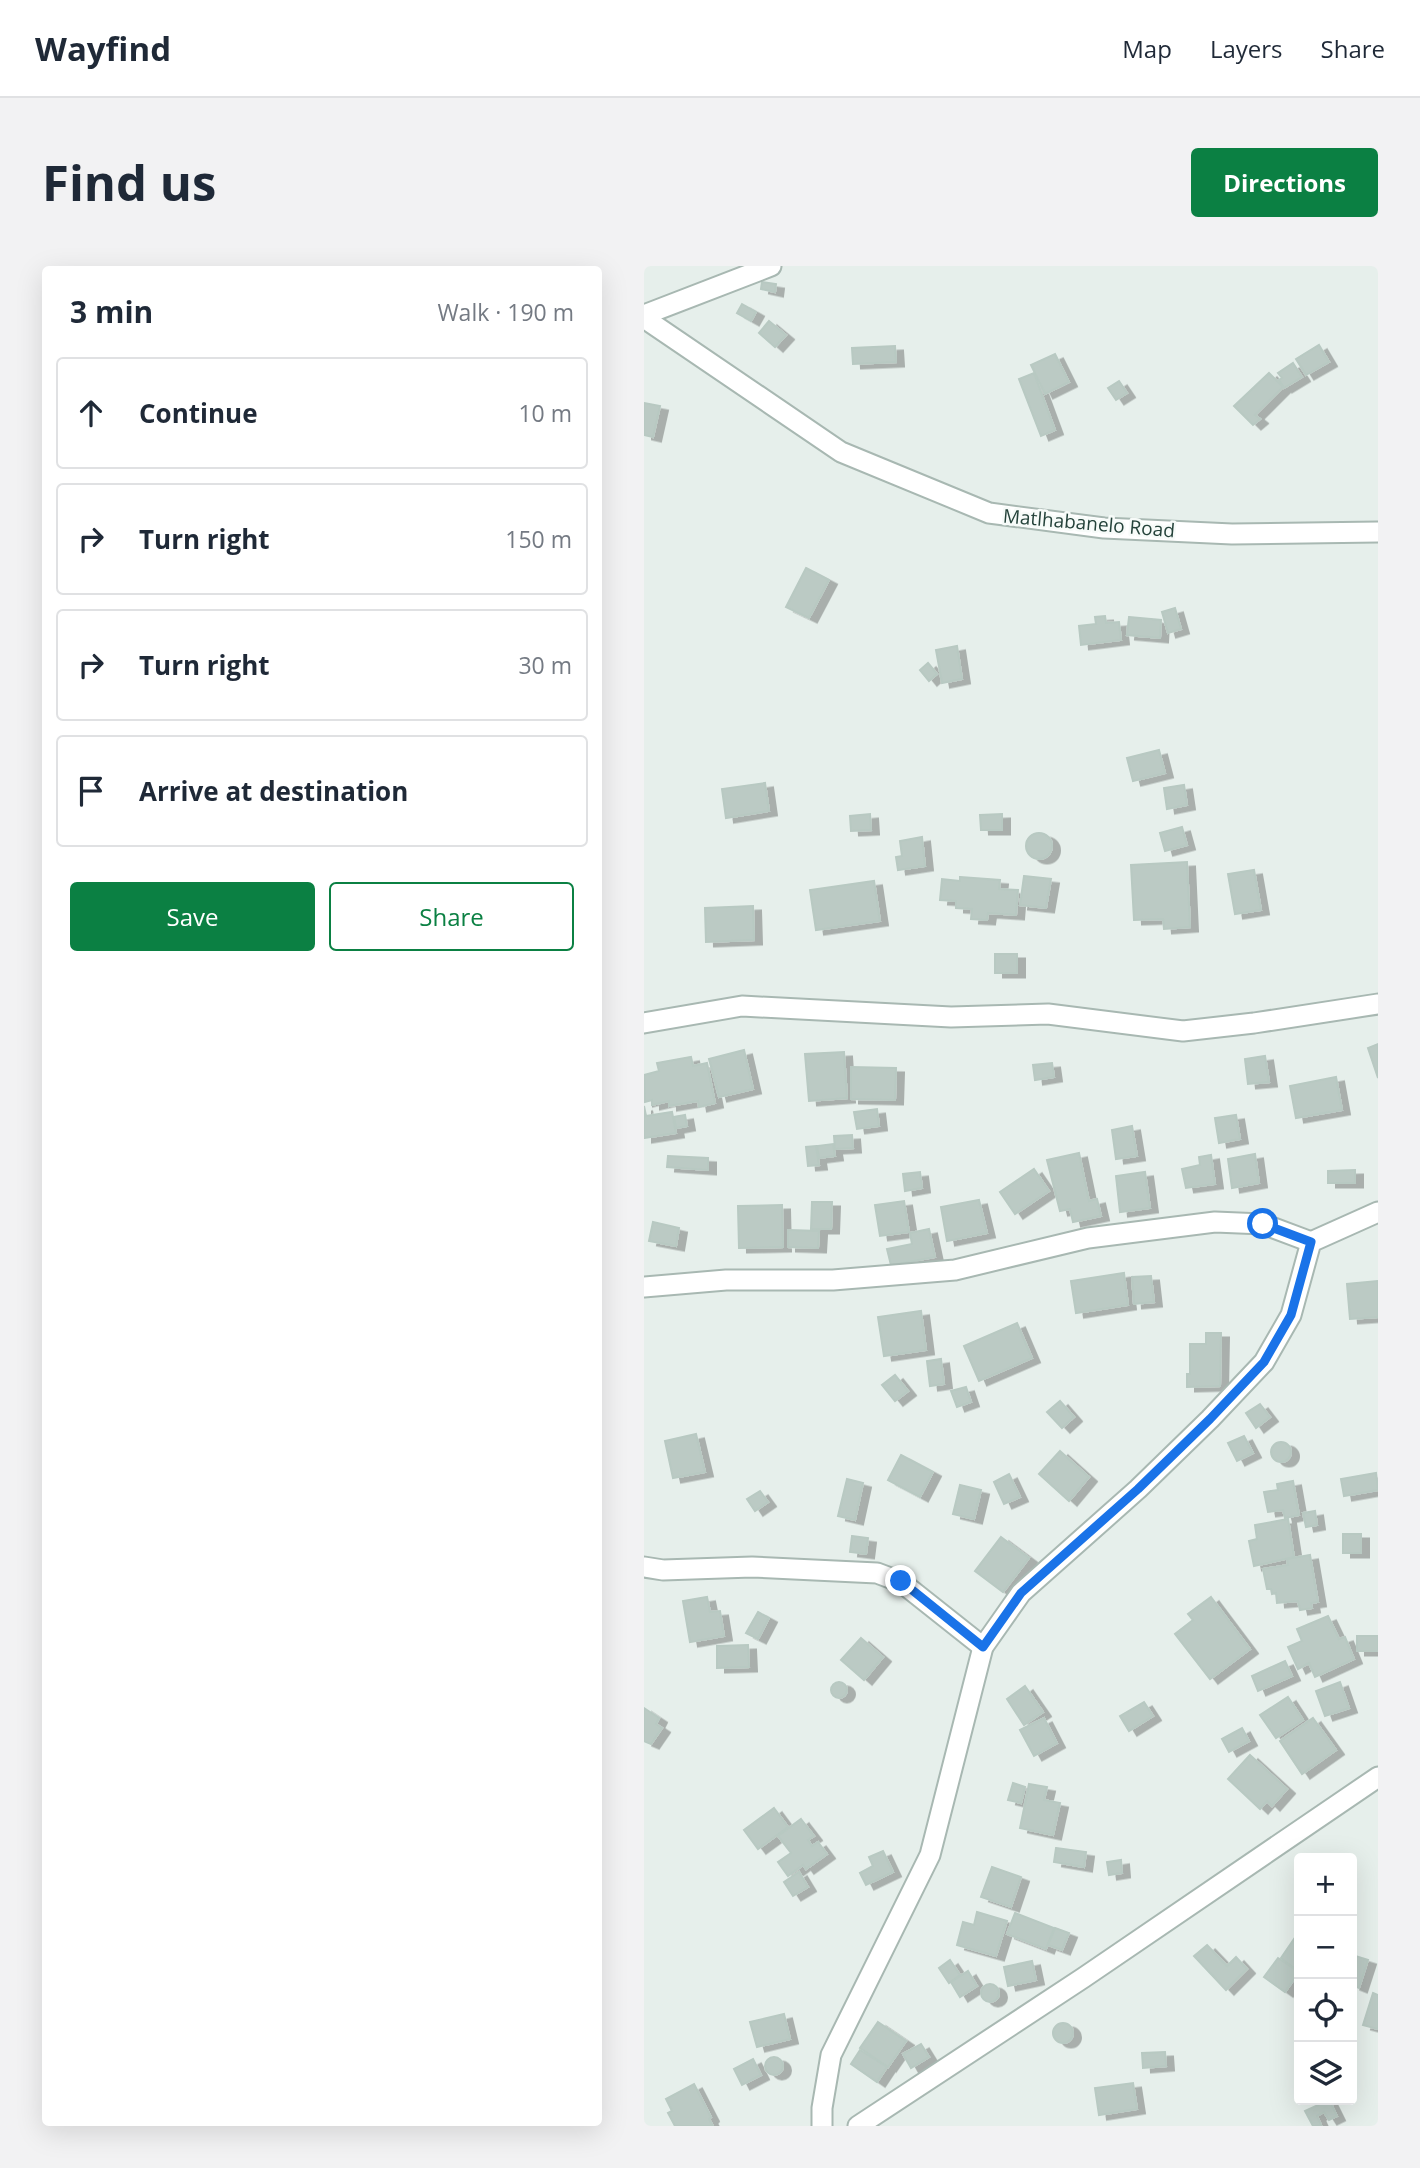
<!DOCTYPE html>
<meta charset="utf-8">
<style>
body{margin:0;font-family:"Open Sans",sans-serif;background:#f2f2f3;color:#1f2937}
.controls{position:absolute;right:21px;bottom:21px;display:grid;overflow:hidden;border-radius:7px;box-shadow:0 7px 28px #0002}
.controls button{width:63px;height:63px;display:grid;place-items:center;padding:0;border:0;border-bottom:2px solid #e0e1e3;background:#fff;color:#1f2937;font:35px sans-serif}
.stop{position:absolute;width:21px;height:21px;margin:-16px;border:5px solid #1a73e8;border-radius:50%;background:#fff}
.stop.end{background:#1a73e8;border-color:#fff;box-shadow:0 2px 7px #0008}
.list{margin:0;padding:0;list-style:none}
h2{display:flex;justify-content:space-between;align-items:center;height:91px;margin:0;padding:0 28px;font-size:30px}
h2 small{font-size:23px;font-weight:400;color:#747a83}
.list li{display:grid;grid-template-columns:46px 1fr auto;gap:21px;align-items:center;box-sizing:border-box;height:112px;margin:0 14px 14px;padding:0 14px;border:2px solid #e0e1e3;border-radius:7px}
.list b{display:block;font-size:26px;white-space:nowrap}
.list em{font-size:23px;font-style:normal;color:#747a83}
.actions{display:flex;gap:14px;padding:21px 28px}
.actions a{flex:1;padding:16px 0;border:2px solid #0b8043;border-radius:7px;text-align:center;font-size:24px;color:#0b8043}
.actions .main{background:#0b8043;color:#fff}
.icon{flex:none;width:38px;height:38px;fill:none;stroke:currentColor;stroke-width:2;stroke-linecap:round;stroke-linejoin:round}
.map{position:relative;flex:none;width:734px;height:1860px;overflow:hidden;border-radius:7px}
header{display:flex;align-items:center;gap:42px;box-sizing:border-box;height:98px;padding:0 35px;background:#fff;border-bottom:2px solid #e0e1e3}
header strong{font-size:33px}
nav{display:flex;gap:38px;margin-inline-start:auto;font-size:24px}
.intro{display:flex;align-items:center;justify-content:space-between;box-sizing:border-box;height:168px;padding:0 42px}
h1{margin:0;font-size:49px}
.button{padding:18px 32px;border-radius:7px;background:#0b8043;color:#fff;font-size:24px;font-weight:700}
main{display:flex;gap:42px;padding:0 42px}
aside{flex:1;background:#fff;border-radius:7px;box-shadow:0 7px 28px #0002}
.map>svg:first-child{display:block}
.building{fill:#bbcac4;stroke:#b8c9c2;stroke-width:2;filter:url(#shadow)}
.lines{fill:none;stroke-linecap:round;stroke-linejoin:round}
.street-casing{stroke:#a8b8b2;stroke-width:23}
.street{stroke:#fff;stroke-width:19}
.route{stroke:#1a73e8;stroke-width:9}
.labels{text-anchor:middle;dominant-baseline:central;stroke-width:5;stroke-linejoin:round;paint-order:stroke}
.street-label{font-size:19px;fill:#24423a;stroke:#f7fbf9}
</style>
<header>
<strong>Wayfind</strong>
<nav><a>Map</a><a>Layers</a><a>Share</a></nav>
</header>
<div class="intro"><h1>Find us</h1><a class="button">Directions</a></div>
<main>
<aside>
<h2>3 min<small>Walk · 190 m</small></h2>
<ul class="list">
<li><svg class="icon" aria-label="ahead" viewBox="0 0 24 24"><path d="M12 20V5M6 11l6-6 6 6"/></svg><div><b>Continue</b></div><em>10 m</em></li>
<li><svg class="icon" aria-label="right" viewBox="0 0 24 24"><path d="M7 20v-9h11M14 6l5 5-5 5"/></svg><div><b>Turn right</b></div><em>150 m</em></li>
<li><svg class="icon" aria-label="right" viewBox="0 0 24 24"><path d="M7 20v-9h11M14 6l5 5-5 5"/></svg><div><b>Turn right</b></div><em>30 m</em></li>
<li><svg class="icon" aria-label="arrive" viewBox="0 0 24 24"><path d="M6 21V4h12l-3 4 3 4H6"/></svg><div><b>Arrive at destination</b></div></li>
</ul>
<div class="actions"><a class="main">Save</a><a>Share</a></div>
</aside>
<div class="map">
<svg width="734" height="1860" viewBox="0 0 734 1860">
<defs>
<filter id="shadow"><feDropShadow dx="8" dy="4.5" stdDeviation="0" flood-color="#0004"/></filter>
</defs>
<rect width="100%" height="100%" fill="#e6efeb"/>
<g class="building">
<path d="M118,16L132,18L131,26L117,23Z"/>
<path d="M98,38L112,46L107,55L93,47Z"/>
<path d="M125,55L142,69L131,81L115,67Z"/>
<path d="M675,79L685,96L662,109L652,93Z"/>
<path d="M251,80L252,96L209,98L208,82Z"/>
<path d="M411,88L425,116L401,128L387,99Z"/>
<path d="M649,97L658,111L640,122L635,114L638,112L634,107Z"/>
<path d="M390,107L411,164L397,170L375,113Z"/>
<path d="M625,107L639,121L611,149L616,153L609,159L590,140Z"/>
<path d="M475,115L483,127L472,134L464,122Z"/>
<path d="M0,137L16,140L9,171L0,169Z"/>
<path d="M162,302L185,314L165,352L142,341Z"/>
<path d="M531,342L537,363L524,367L518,346Z"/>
<path d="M461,350L462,357L475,356L477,374L437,379L435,360L452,358L451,351Z"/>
<path d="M485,351L517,354L516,372L483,369Z"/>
<path d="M313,380L318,413L298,417L292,384Z"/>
<path d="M284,397L293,408L285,415L276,404Z"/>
<path d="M515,484L521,507L489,515L483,492Z"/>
<path d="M121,517L125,545L82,552L78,523Z"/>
<path d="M540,519L543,539L523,543L520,522Z"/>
<path d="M226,548L227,564L207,565L206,550Z"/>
<path d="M358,548V564H337L336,549Z"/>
<path d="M538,561L543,579L521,585L516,567Z"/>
<circle cx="395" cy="580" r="13"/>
<path d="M278,571L281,600L254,604L252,591L258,590L256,575Z"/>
<path d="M543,596L546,661L520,663L519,653L490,654L487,599Z"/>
<path d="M610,604L617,644L591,648L584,608Z"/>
<path d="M380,610L407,613L402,642L376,639Z"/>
<path d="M316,611L356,614L355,623L374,624L372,649L344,647L343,654L327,653L328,643L312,642V635L296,634L298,613L316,615Z"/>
<path d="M230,615L236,655L172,664L166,624Z"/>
<path d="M109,640L110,674L62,676L61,642Z"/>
<rect x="351" y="688" width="22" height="19"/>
<path d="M734,778V812L724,782Z"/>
<path d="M100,784L109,823L75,831L65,793Z"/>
<path d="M200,786L203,832L165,835L161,788Z"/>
<path d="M621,790L625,816L604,818L601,793Z"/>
<path d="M47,791L49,800L63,797L71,837L55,841L54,835L25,840V835L8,839V834L1,836L0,809L15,805L13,797Z"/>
<path d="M408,797L410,811L391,814L389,799Z"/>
<path d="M207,801L252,802L251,834L207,833Z"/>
<path d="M692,811L698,844L652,852L646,820Z"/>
<path d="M0,840L2,850L28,846L32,867L0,872Z"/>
<path d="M233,843L235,860L213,863L210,846Z"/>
<path d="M41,849L43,860L32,862L30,851Z"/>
<path d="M592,849L596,873L575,877L571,852Z"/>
<path d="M488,860L493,890L472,893L468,864Z"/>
<path d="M208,869L209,882L191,883L190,870Z"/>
<path d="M189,878L191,890L175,892L173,880Z"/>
<path d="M172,880L175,899L164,900L162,881Z"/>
<path d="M435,887L445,935L453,933L457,950L429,956L426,943L416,945L403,894Z"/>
<path d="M611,888L615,917L588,922L584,893Z"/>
<path d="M567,889L571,918L542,922L538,903L556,899L555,891Z"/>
<path d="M24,890L64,892V904L23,901Z"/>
<path d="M390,903L405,925L371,948L356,926Z"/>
<path d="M711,904V917H684V905Z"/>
<path d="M276,906L278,922L261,925L259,908Z"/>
<path d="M501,906L506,942L476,946L472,910Z"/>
<path d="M335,934L343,967L303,975L297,941Z"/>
<path d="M260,935L265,966L236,970L231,939Z"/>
<path d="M168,936H188L187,963H167Z"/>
<path d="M138,939L139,981L95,982L94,940Z"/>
<path d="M9,956L35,962L32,980L5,975Z"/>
<path d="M285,963L291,991L247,999L243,983L268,978L266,967Z"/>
<path d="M144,964L175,965L174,982L144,981Z"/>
<path d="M480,1007L484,1039L432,1047L427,1015Z"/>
<path d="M507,1010L510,1036L490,1038L488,1011Z"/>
<path d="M734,1015V1051L706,1053L703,1018Z"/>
<path d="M277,1045L282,1084L240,1090L234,1051Z"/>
<path d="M373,1057L388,1092L335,1115L320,1080Z"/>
<path d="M562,1067H577L576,1120L543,1121V1108H546V1078H562Z"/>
<path d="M297,1093L300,1118L286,1120L283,1095Z"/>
<path d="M251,1109L264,1125L251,1135L238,1119Z"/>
<path d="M322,1121L327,1136L313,1141L307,1125Z"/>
<path d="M416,1135L430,1151L418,1162L403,1146Z"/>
<path d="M616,1138L626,1151L612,1162L602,1147Z"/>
<path d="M52,1168L61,1206L29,1212L21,1175Z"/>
<path d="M600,1170L609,1187L593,1195L584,1177Z"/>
<circle cx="637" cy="1186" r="10"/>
<path d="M416,1185L445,1211L425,1235L395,1208Z"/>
<path d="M257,1189L289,1206L276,1231L244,1214Z"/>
<path d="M732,1207L734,1224L700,1230L697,1213Z"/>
<path d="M365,1208L376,1231L360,1238L350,1216Z"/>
<path d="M203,1213L219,1217L211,1254L194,1250Z"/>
<path d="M649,1215L655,1249L641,1252L639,1244L624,1246L620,1226L634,1224L633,1218Z"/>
<path d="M316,1219L337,1224L330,1253L309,1248Z"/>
<path d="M116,1225L124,1236L111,1245L103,1233Z"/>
<path d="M671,1245L673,1259L662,1261L659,1247Z"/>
<path d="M644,1253L650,1291L610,1300L605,1275L613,1273L611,1259Z"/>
<rect x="699" y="1268" width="18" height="19"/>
<path d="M208,1270L224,1272L222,1288L206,1286Z"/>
<path d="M357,1271L385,1292L359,1326L331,1305Z"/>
<path d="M666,1289L674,1336L667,1337L668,1342L656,1344L654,1335L633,1337L632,1327L628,1328L627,1323H623L619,1303L644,1299L643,1293Z"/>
<path d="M63,1331L66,1346L76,1345L80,1370L46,1376L39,1335Z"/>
<path d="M567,1331L606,1383L566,1413L531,1368L549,1354L544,1348Z"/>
<path d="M114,1346L125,1352L114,1373L102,1367Z"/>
<path d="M684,1350L695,1373L701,1371L710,1393L671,1411L665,1397L654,1403L644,1381L658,1375L653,1363Z"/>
<rect x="713" y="1370" width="21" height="15"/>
<path d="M217,1372L239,1391L220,1414L197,1394Z"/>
<path d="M104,1379L105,1401L73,1402V1380Z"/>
<path d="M641,1395L648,1410L614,1425L608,1410Z"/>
<circle cx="195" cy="1424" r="8"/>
<path d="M696,1416L705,1442L681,1450L672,1425Z"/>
<path d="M381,1420L399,1446L380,1459L363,1433Z"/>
<path d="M644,1431L659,1454L632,1472L616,1449Z"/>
<path d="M500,1436L509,1450L485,1465L476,1450Z"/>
<path d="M0,1442L15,1452L12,1458L18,1462L7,1478L0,1475Z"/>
<path d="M400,1452L413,1477L390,1490L376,1464Z"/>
<path d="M669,1452L692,1484L658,1508L636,1475Z"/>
<path d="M598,1462L605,1475L585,1486L578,1473Z"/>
<path d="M606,1489L643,1523L628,1540L623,1535L616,1543L584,1513Z"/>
<path d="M369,1517L381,1521L377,1537L364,1534Z"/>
<path d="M385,1518L403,1521L400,1534L416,1537L409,1569L376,1562Z"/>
<path d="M130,1542L144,1561L114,1583L100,1564Z"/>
<path d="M157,1553L170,1570L164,1574L168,1580L174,1576L183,1588L162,1603L159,1599L144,1610L134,1596L147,1587L134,1570Z"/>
<path d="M412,1582L442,1586L440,1601L410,1596Z"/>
<path d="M239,1585L249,1606L222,1619L216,1607L229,1600L225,1591Z"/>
<path d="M477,1594L478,1607L465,1609L463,1596Z"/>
<path d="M348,1601L377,1611L367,1641L337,1631Z"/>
<path d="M155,1606L164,1621L149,1630L140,1616Z"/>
<path d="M333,1646L363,1655L352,1690L313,1679L319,1656L330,1659Z"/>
<path d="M371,1647L410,1662L402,1683L363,1668Z"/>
<path d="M411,1662L425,1667L418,1684L404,1679Z"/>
<path d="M650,1673L655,1677V1695L650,1702L637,1692Z"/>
<path d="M563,1679L583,1700L592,1691L603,1703L582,1724L550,1690Z"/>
<path d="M708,1689L724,1694L715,1722L708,1719Z"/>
<path d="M634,1692L655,1706L641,1726L620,1711Z"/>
<path d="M306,1694L316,1709L305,1717L295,1702Z"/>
<path d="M388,1695L392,1714L364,1720L360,1701Z"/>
<path d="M324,1705L333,1720L316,1731L307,1716Z"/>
<circle cx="346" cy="1727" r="9"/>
<path d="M729,1727L734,1729V1763L719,1759Z"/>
<path d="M140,1748L146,1773L113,1781L106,1756Z"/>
<path d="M234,1756L262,1775L244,1801L216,1782Z"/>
<circle cx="419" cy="1767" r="10"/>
<path d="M277,1778L285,1791L267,1802L259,1788Z"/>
<path d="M216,1784L243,1801L233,1816L207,1798Z"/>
<path d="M521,1786L522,1800L499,1802L498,1787Z"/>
<circle cx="130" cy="1800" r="9"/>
<path d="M109,1793L117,1809L98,1819L90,1803Z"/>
<path d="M489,1817L493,1843L455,1849L451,1822Z"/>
<path d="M50,1818L67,1851L65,1853L69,1860H31L24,1847L28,1845L22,1833Z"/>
<path d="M685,1834L693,1850L685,1854L680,1846L673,1850L677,1859L669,1860L661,1845Z"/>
</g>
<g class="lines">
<defs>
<g id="street">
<path d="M0,49L127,0"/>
<path d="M0,52L197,186L345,247L460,262L588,268L734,266"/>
<path d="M0,757L98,740L307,751L404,748L539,765L610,757L734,738"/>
<path d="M0,1021L82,1014H189L311,1004L444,972L571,956L619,958L667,976"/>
<path d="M0,1301L19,1304L108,1301L233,1307L257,1316L339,1381"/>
<path d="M178,1860V1842L187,1789L286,1589L339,1381L377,1327L494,1223L566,1153L620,1096L647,1049L667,976L734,946"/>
<path d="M214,1860L439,1712L734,1511"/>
</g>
</defs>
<use href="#street" class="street-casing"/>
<use href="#street" class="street"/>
</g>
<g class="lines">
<path class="route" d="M257,1315L339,1381L377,1327L494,1223L566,1153L620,1096L647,1049L667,976L619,958"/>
</g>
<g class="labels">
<g class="street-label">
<text transform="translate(445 257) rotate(5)">Matlhabanelo Road</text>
</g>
</g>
</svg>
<div class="controls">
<button>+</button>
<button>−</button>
<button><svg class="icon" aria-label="locate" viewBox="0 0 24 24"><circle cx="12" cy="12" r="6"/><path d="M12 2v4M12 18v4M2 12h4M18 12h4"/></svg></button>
<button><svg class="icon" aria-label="layers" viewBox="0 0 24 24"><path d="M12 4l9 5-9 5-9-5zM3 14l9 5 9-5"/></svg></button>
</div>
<div class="stop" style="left:619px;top:958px"></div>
<div class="stop end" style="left:257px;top:1315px"></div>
</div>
</main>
